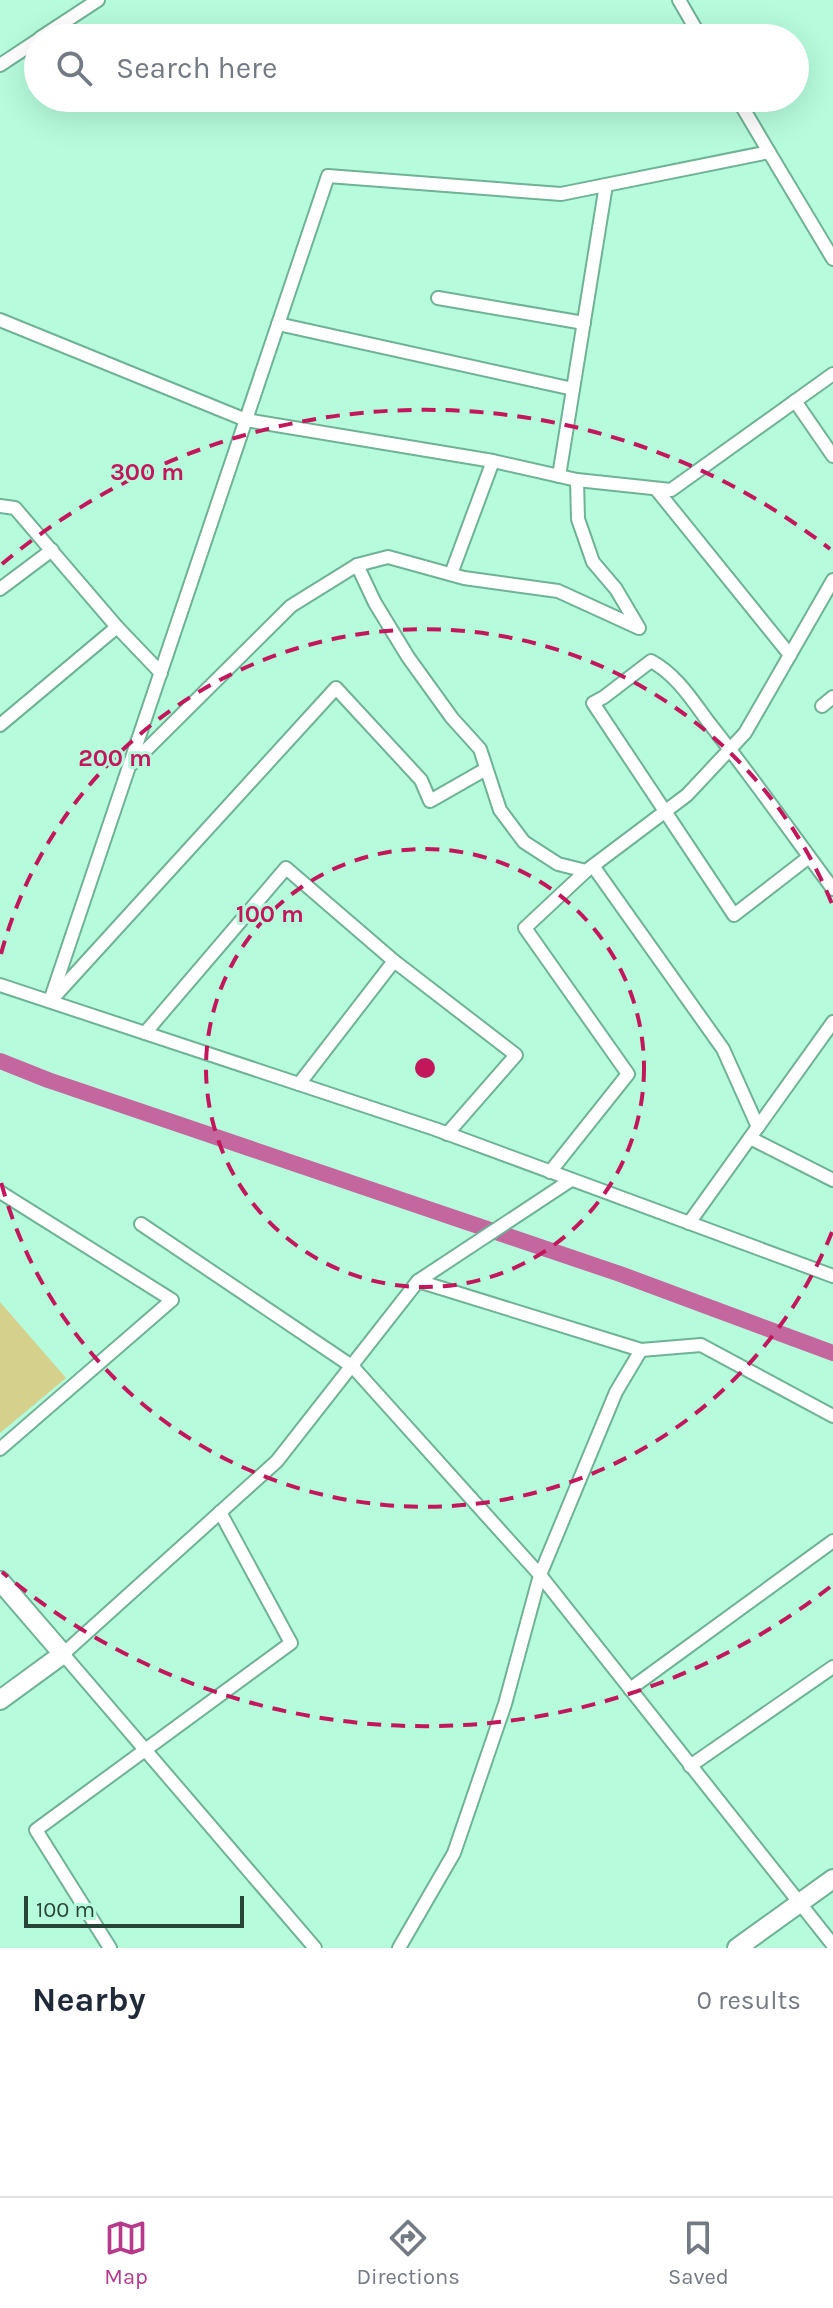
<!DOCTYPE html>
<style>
body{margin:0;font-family:Karla,sans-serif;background:#f6f6f7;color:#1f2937}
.scale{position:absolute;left:24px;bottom:20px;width:220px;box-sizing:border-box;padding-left:8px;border:4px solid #284438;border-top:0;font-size:22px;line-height:28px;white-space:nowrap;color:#284438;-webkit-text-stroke:6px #b6fbdc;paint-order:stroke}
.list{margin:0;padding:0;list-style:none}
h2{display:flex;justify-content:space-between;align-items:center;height:104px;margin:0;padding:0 32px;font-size:34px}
h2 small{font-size:26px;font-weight:400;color:#747a83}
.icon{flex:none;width:44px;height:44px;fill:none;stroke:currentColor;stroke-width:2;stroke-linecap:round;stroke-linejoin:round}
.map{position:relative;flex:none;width:833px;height:1948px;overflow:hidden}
.search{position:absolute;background:#fff;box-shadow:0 8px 32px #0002;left:24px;right:24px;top:24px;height:88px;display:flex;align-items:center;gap:20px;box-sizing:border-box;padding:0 28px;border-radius:44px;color:#747a83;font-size:30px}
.sheet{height:248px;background:#fff}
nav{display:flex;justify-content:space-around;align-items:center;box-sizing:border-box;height:112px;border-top:2px solid #e0e1e3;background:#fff;font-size:22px;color:#747a83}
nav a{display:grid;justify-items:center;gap:4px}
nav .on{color:#b73a8a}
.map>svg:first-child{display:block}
.green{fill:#d5d18d}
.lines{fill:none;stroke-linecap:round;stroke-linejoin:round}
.canal{stroke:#c4679e;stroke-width:16}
.street-casing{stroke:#6fb295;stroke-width:16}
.secondary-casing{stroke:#6fb295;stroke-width:22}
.street{stroke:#fff;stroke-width:12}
.secondary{stroke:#fff;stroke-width:18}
.ring{fill:none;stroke:#c2185b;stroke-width:4;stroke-dasharray:14 10}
.centre{fill:#c2185b;stroke:#b6fbdc;stroke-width:4}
.ring-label{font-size:24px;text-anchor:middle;font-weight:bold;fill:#c2185b;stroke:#b6fbdc;stroke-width:6;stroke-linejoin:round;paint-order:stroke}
</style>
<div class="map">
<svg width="833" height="1948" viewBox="0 0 833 1948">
<rect width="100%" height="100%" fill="#b6fbdc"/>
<path class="green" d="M0,1302L66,1378L0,1433Z"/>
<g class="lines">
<path class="canal" d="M0,1061L48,1080L620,1274L833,1353"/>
<defs>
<g id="street">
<path d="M679,0L701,38"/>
<path d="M40,38L98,0"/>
<path d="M0,65L38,40"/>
<path d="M737,98L769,152"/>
<path d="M438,298L584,323"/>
<path d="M0,320L246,420L493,461L577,480L578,519L593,562L616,589L639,628L558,591L464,578L388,557L357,565L375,603L408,657L452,718L480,749L500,810L524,842L558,864L586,871L687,795L745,733L833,580"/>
<path d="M278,324L573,389"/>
<path d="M795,401L833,456"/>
<path d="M559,476L606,185"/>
<path d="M577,480L671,490L833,374"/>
<path d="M656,489L790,655"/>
<path d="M0,506L15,508L117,627L0,725"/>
<path d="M451,574L493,461"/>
<path d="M0,589L52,550"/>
<path d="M117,627L161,673"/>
<path d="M822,706L833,697"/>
<path d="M133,763L291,606L357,565"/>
<path d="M809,857L734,915L593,703L604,697L651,661C677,675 692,700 710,724C753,778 792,834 833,889"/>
<path d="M593,866L723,1049L758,1127"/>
<path d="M394,961L516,1055L447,1134"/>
<path d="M0,985L435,1129L833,1276"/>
<path d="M55,996L336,688L421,780L430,801L486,769"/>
<path d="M50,1001L328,176L561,194L769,152L833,259"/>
<path d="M145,1033L286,868L394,961L299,1084"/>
<path d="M750,1138L833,1180"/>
<path d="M550,1172L628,1074L525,928L586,871"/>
<path d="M0,1192L172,1300L0,1449"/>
<path d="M689,1223L833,1022"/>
<path d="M141,1224L353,1367L540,1575L505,1704L454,1853L399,1948"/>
<path d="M418,1281L571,1180"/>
<path d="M641,1350L616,1392L540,1575L833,1945"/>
<path d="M630,1689L833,1541"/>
<path d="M690,1766L833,1667"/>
<path d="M110,1948L36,1830L291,1643L220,1512"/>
<path d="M315,1948L63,1654L277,1461L418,1281L641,1350L701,1345L833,1416"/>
</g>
<g id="secondary">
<path d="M0,1581L63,1654L0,1700"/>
<path d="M737,1948L833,1879"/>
</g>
</defs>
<use href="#street" class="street-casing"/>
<use href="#secondary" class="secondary-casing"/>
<use href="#street" class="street"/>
<use href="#secondary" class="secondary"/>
</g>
<g class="ring">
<circle cx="425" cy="1068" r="219"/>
<path d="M832 1232A439 439 0 0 1 1 1182M1 954A439 439 0 0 1 832 904"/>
<path d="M830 1587A658 658 0 0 1 2 1572M2 564A658 658 0 0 1 830 549"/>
</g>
<circle cx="425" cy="1068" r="12" class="centre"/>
<g class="ring-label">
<text x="147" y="480">300 m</text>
<text x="115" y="766">200 m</text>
<text x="270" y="922">100 m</text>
</g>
</svg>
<div class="scale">100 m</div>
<div class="search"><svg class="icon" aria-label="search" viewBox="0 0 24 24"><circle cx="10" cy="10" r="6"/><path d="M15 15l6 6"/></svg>Search here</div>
</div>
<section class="sheet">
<h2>Nearby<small>0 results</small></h2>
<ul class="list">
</ul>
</section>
<nav>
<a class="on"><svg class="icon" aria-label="map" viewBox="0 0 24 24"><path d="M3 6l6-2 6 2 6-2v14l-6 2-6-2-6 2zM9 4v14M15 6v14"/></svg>Map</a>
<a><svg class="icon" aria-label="directions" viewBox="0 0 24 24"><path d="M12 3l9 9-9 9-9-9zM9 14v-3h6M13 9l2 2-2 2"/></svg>Directions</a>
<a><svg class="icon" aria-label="saved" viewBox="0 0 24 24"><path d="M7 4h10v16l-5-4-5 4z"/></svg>Saved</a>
</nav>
